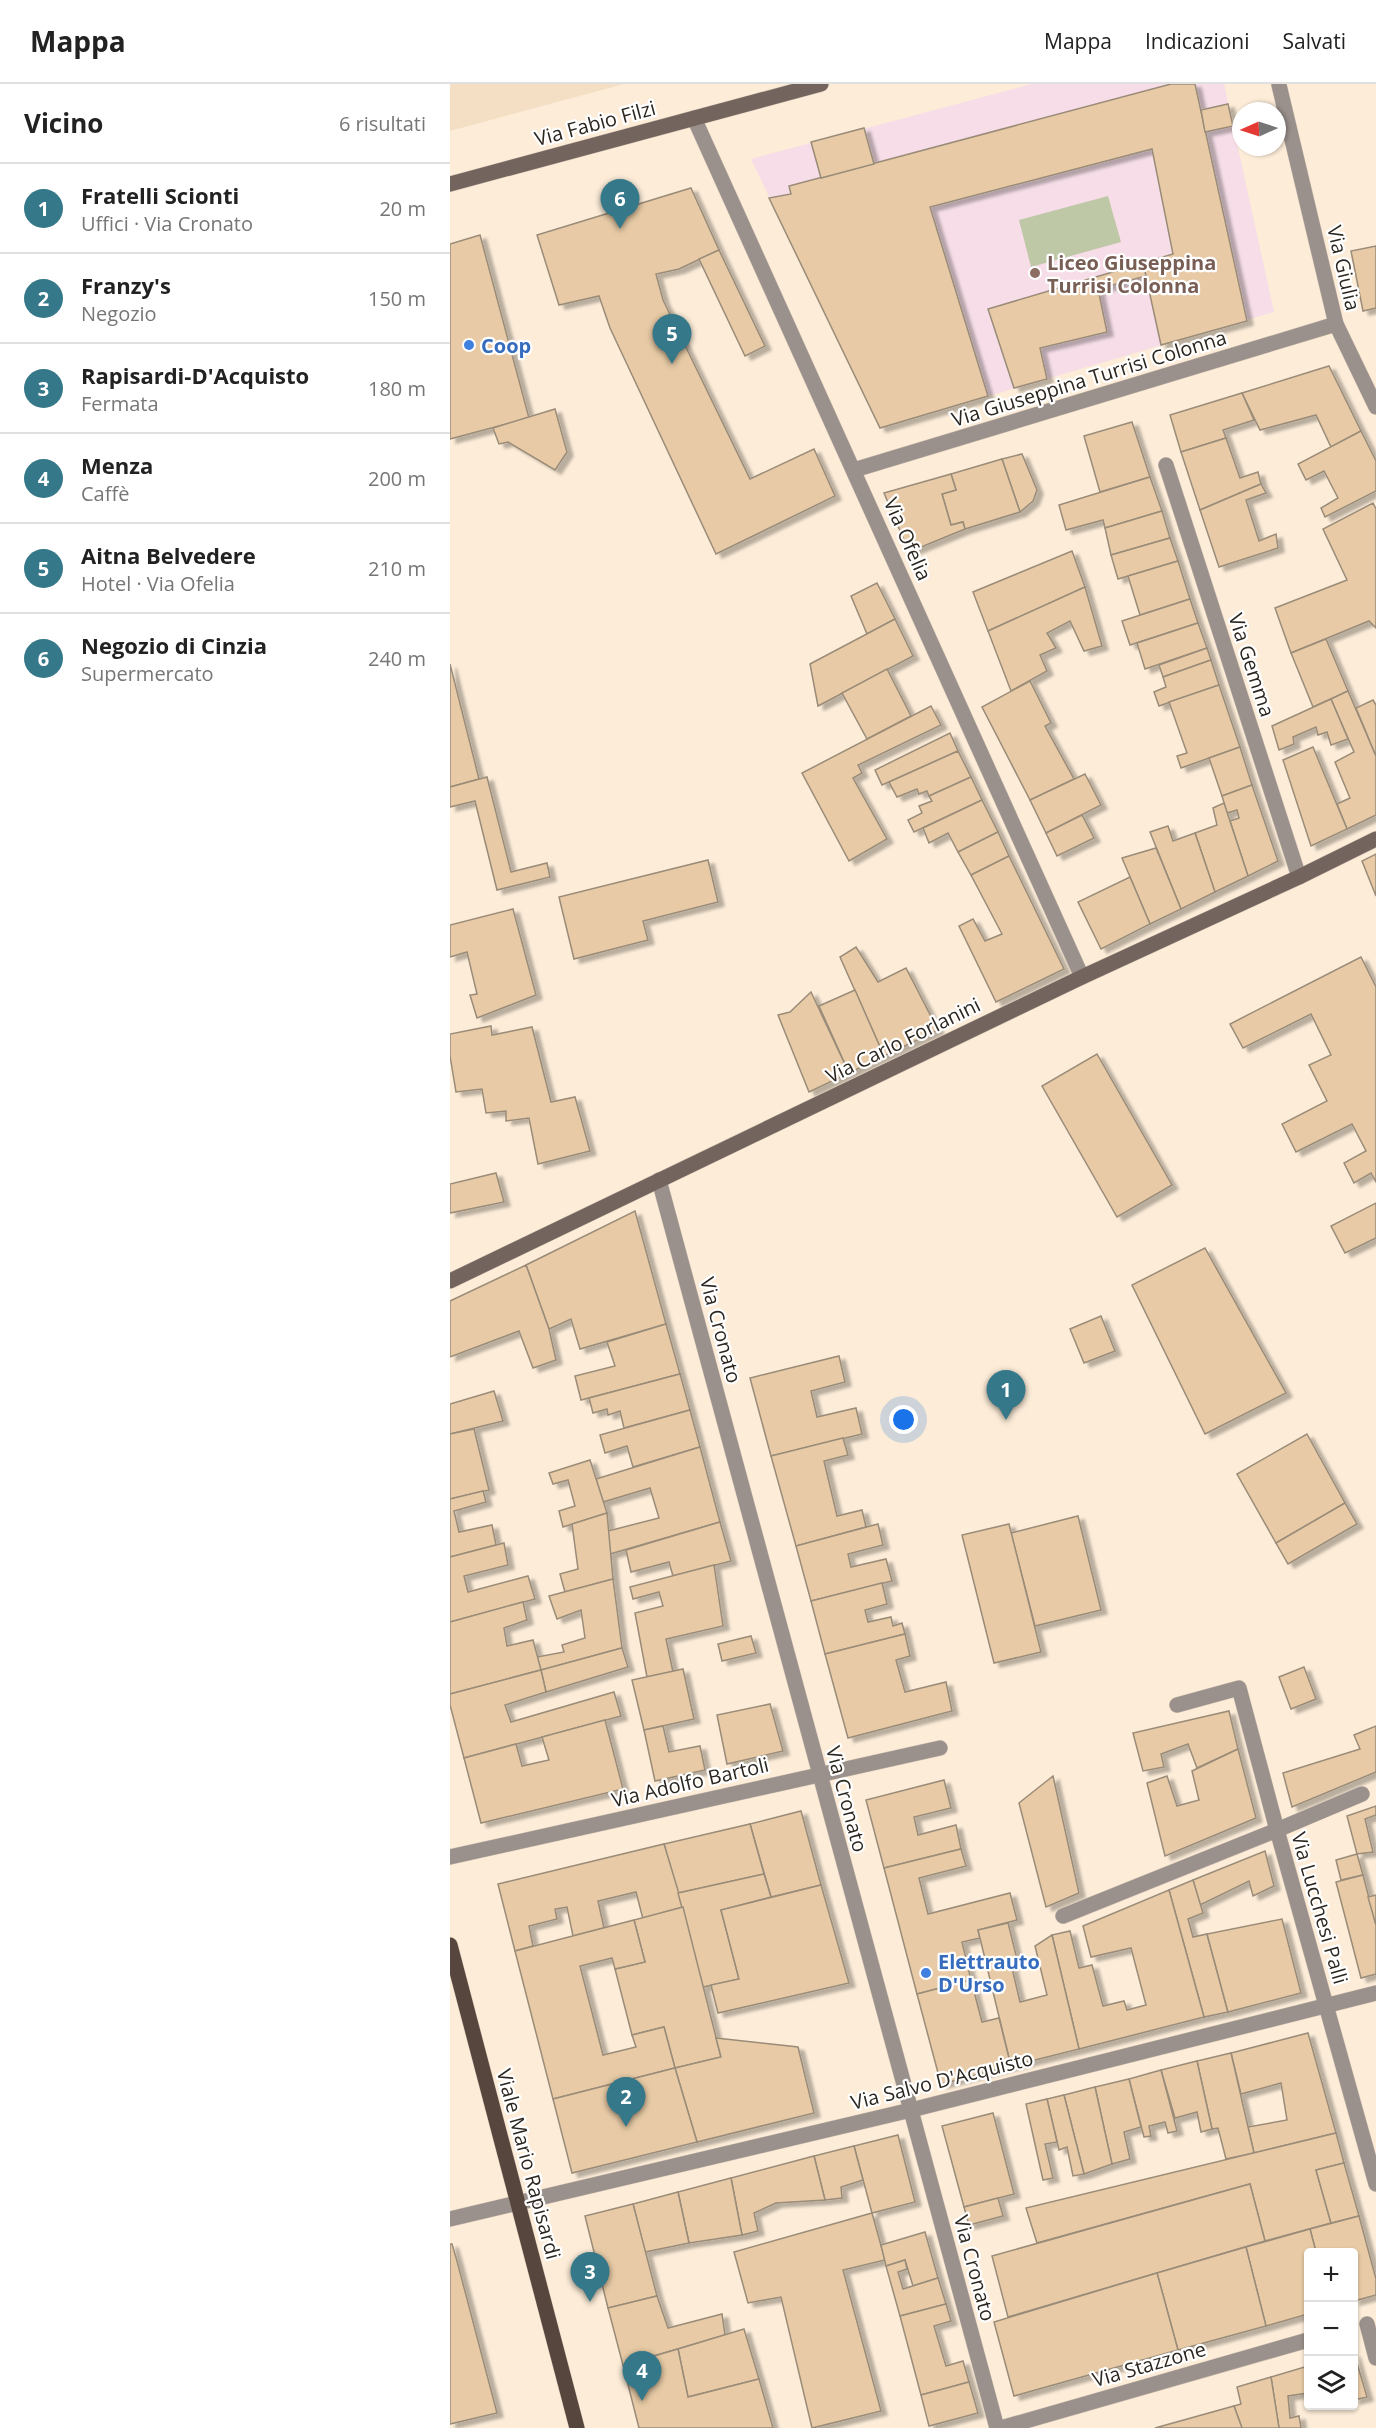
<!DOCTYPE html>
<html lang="it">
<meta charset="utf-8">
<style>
body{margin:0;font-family:"Open Sans",sans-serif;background:#f6f6f6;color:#222}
.controls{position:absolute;right:18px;bottom:18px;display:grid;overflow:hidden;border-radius:6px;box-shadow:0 2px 4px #0004}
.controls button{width:54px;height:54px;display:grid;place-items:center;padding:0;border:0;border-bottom:2px solid #e0e0e0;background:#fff;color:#222;font:30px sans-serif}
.compass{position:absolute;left:782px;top:18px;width:54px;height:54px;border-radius:50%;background:#fff;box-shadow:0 2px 4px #0004;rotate:267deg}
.you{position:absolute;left:454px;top:1336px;width:21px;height:21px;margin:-15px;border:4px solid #fff;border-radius:50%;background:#1a73e8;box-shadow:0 0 0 9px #1a73e833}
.badge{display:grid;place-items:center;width:39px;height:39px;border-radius:50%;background:#357889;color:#fff;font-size:20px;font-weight:700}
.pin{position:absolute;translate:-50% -50px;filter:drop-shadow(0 2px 3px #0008)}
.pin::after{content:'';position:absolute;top:32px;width:21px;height:18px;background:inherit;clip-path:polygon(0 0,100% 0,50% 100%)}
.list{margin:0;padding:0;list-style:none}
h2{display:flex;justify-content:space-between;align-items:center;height:78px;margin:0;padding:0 24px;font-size:26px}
h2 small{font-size:20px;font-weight:400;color:#767676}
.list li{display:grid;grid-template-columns:39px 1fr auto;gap:18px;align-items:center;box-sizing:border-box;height:90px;padding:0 24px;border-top:2px solid #e0e0e0}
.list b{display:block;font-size:22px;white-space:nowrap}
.list p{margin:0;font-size:20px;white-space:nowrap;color:#767676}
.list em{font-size:20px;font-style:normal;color:#767676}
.icon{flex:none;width:33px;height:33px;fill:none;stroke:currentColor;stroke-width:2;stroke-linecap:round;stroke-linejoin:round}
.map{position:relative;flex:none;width:926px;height:2344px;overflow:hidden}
header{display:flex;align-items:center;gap:36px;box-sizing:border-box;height:84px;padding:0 30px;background:#fff;border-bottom:2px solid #e0e0e0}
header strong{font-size:28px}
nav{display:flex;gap:33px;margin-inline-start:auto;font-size:21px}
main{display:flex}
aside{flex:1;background:#fff}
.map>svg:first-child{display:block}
.built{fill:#f4dfc5}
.education{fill:#f6dde7}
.pitch{fill:#bec7a6}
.building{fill:#e8cba6;stroke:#9a8c79;stroke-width:1.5;filter:url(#shadow)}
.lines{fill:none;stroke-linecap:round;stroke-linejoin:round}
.street-casing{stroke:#d7c8b7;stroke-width:16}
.secondary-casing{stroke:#d7c8b7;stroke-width:16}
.primary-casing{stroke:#d7c8b7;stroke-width:16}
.street{stroke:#9b918c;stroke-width:15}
.secondary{stroke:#73645e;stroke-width:15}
.primary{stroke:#56463d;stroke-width:15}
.education-dot{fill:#8d6e63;stroke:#fff;stroke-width:2}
.shop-dot{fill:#3f7fe0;stroke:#fff;stroke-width:2}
.labels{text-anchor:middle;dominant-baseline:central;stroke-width:4.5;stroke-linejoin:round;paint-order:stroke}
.street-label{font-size:20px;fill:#2c261f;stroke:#fff}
.education-label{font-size:20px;font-weight:bold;fill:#785e54;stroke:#fff;text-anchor:start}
.shop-label{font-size:20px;font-weight:bold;fill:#366cbe;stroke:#fff;text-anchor:start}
</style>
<header>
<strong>Mappa</strong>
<nav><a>Mappa</a><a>Indicazioni</a><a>Salvati</a></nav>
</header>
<main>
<aside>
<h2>Vicino<small>6 risultati</small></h2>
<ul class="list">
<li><span class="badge">1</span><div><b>Fratelli Scionti</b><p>Uffici · Via Cronato</p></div><em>20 m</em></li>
<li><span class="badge">2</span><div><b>Franzy's</b><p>Negozio</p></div><em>150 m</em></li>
<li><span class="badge">3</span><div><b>Rapisardi-D'Acquisto</b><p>Fermata</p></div><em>180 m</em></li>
<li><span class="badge">4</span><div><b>Menza</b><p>Caffè</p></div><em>200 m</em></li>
<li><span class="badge">5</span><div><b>Aitna Belvedere</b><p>Hotel · Via Ofelia</p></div><em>210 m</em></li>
<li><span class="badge">6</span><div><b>Negozio di Cinzia</b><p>Supermercato</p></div><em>240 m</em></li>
</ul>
</aside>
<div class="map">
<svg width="926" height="2344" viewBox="0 0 926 2344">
<defs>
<filter id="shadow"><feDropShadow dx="6" dy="4" stdDeviation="1.5" flood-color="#0004"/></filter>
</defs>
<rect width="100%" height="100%" fill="#fcecd8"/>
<path class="built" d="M0,0H174L0,47Z"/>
<path class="education" d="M582,0H774L824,228L430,344L301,75Z"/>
<path class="pitch" d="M658,112L671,158L581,183L569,136Z"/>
<g class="building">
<path d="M721,0H745L797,237L711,261L693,179L723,170L702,65L480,123L538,312L430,344L319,114L341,110L339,102Z"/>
<path d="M778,20L783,42L755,48L751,26Z"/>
<path d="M414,44L424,80L371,94L361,58Z"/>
<path d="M241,104L269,166L229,185L206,190L213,216L300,395L364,365L385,412L266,470L160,244L149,212L109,221L87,151Z"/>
<path d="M30,151L79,334L0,355V160Z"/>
<path d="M926,162V224L913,227L901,167Z"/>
<path d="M269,166L315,262L295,272L249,175Z"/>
<path d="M693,179L696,192L648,205L657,248L590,264L597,295L564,304L538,225Z"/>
<path d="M879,282L911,347L881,363L866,331L810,346L792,309Z"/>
<path d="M792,309L804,336L773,346L776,354L731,368L720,331Z"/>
<path d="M105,325L117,368L105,386L58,358L49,360L43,344Z"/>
<path d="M682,338L700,393L650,408L634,352Z"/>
<path d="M911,347L926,377V407L875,433L871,424L888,414L874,387L856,396L848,380Z"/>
<path d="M776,354L790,394L808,388L811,400L750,426L731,368Z"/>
<path d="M572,370L587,406L583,417L570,428L552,375Z"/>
<path d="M552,375L570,428L515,445L513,438L501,441L492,410L506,406L501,390Z"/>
<path d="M501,390L506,406L492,410L501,441L513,438L515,445L459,468L434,409Z"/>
<path d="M700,393L712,427L655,444L653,436L616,446L609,421Z"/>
<path d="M811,400L816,409L796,416L809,457L826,450L828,464L769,483L750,426Z"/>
<path d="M923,419L926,425V544L919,537L841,569L825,524L897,496L873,445Z"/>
<path d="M712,427L720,454L661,471L655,444Z"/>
<path d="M720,454L728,477L668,495L661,471Z"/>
<path d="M622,467L635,503L538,547L523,508Z"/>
<path d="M728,477L740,515L690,531L678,492Z"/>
<path d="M427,499L445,535L417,550L401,512Z"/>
<path d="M635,503L652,562L634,567L620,537L597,549L606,564L590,571L597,587L561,607L538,547Z"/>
<path d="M740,515L748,539L680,561L672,537Z"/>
<path d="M445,535L463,572L368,622L360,580Z"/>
<path d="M748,539L757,564L695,585L687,559Z"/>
<path d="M876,555L898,607L863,623L841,569Z"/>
<path d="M757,564L761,576L713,593L709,581Z"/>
<path d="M761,576L769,601L709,622L704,608L716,603L713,593Z"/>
<path d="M0,580L29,695L0,703Z"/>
<path d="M437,585L461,632L417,655L392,609Z"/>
<path d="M580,597L601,639L595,642L624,695L580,716L532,623Z"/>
<path d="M769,601L790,663L731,684L727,672L737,669L719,618Z"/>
<path d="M898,607L926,672V731L897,745L887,720L900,714L885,678L904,668L881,615Z"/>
<path d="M881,615L898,655L881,661L877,648L868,651L866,643L843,653L844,660L829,666L822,642Z"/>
<path d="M923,616L926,621V672L906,624Z"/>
<path d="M481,622L491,641L408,681L412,689L403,694L437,755L399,777L352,689Z"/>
<path d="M500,649L508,667L432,701L425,686Z"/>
<path d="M790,663L802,701L772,712L759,674Z"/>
<path d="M863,663L897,745L861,762L833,676Z"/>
<path d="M508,667L521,693L479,712L477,707L469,710L467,705L447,713L439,698Z"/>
<path d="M635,690L651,721L596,749L580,716Z"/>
<path d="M37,693L61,788L97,779L100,793L47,806L25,717L0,723V703Z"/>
<path d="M521,693L532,716L464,748L458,736L472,729L469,722L482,717L479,712Z"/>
<path d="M802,701L828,777L798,792L780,737L789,734L787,726L777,729L772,712Z"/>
<path d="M532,716L548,748L508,768L498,749L479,759L473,744Z"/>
<path d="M774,719L798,792L765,808L745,749L767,741L763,724Z"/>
<path d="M632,731L644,754L607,772L596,749Z"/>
<path d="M718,742L723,757L745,749L765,808L731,825L700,748Z"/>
<path d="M548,748L559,772L521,791L508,768Z"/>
<path d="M706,764L731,825L700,840L672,774Z"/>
<path d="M926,770V812L912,777Z"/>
<path d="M559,772L614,885L546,918L509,842L523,835L535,857L552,850L521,791Z"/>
<path d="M258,776L268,818L193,837L198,856L124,875L109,813Z"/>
<path d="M680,793L700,840L651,865L628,818Z"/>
<path d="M63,825L86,911L27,934L20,911L27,910L17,868L0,873V841Z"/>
<path d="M406,863L428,898L456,884L488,946L434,972L390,873Z"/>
<path d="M911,873L926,903V1098L921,1089L904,1099L894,1079L916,1067L902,1040L846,1068L832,1040L877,1017L859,981L881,971L861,930L793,964L780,940Z"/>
<path d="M405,906L434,972L399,989L369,922Z"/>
<path d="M361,908L399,989L359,1008L328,931L340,928Z"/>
<path d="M41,942L42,951L82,943L101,1018L125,1013L140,1067L88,1080L79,1034L56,1037V1027L36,1029L32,1005L6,1008L0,972V950Z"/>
<path d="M647,970L722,1101L667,1133L592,1002Z"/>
<path d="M46,1089L54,1118L0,1129V1100Z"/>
<path d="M926,1119V1154L895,1169L881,1142Z"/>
<path d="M185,1127L216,1240L130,1265L121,1235L99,1245L76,1181Z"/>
<path d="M755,1164L836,1309L755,1350L682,1201Z"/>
<path d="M76,1181L99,1245L106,1276L83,1284L69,1247L0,1273V1217Z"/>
<path d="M651,1232L665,1267L634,1279L620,1245Z"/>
<path d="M216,1240L230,1290L131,1316L125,1292L165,1282L157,1258Z"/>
<path d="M389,1272L395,1298L361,1307L367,1333L406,1324L412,1350L321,1372L300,1294Z"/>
<path d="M230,1290L240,1326L174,1344L170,1327L158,1331L157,1325L143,1329L139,1314Z"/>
<path d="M44,1307L53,1337L0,1350V1320Z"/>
<path d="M240,1326L250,1363L183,1383L177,1362L155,1369L150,1351Z"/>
<path d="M24,1345L39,1406L0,1415V1350Z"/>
<path d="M857,1350L895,1419L826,1459L787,1390Z"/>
<path d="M393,1354L398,1371L374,1377L387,1432L412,1426L416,1443L346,1462L321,1372Z"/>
<path d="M250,1363L270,1438L160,1470L158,1447L209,1434L200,1404L153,1418L146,1395Z"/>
<path d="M140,1376L157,1429L113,1443L109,1427L125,1422L118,1396L103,1400L99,1389Z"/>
<path d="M33,1407L36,1418L4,1427L9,1448L42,1441L46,1461L0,1473V1415Z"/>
<path d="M895,1419L907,1440L838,1480L826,1459Z"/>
<path d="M157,1429L163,1495L115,1508L110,1490L128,1485L122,1440Z"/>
<path d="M628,1432L651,1526L585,1542L561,1449Z"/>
<path d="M270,1438L281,1477L223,1492L219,1478L181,1488L176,1466Z"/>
<path d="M428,1440L433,1461L398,1470L401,1483L436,1475L442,1497L361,1517L346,1462Z"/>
<path d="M559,1440L591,1568L544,1579L512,1451Z"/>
<path d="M54,1459L58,1481L14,1492L18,1508L78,1492L85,1515L0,1538V1473Z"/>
<path d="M264,1481L273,1542L216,1555L223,1588L197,1593L185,1529L213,1522L209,1508L183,1515L180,1503Z"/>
<path d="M163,1495L172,1564L91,1586L87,1573L114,1568L112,1561L135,1554L131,1526L107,1535L99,1512Z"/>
<path d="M432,1499L437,1520L415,1526L418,1538L441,1533L443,1542L452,1539L455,1550L375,1570L361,1517Z"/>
<path d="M73,1518L77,1536L54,1544L57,1562L83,1556L91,1586L0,1610V1538Z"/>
<path d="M455,1550L460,1572L446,1576L455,1608L496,1598L502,1627L398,1654L375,1570Z"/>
<path d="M301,1552L306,1569L272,1577L268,1560Z"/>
<path d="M172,1564L178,1583L96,1608L91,1586Z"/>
<path d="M854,1583L866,1615L841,1625L829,1593Z"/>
<path d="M233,1585L244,1635L194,1646L182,1596Z"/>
<path d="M91,1586L96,1608L55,1621L61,1638L164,1608L171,1632L14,1674L0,1621V1610Z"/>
<path d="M320,1620L333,1667L277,1680L267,1631Z"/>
<path d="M779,1627L788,1665L747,1684L738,1660L711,1670L714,1683L693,1687L683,1649Z"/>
<path d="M155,1636L173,1705L31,1739L14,1674L66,1660L72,1682L99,1676L92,1653Z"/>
<path d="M213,1642L219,1668L250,1662L255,1686L205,1697L194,1646Z"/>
<path d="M926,1642V1688L842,1723L833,1689L910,1665L904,1651Z"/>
<path d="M788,1665L806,1734L715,1772L697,1699L717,1692L727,1722L749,1716L742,1687Z"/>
<path d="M603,1692L629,1809L596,1823L569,1719Z"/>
<path d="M494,1696L501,1724L464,1733L468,1751L506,1741L511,1765L434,1784L416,1716Z"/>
<path d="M926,1722V1731L915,1735L923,1768L907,1770L897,1732Z"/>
<path d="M351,1727L371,1801L321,1813L300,1740Z"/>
<path d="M300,1740L314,1790L228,1809L214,1760Z"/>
<path d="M214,1760L233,1823L193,1835L186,1808L148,1817L154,1844L123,1852L117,1823L105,1825L107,1835L79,1842L83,1862L65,1867L48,1800Z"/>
<path d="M511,1765L516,1782L469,1794L478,1830L560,1809L567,1836L528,1846L530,1854L512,1858L521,1896L467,1910L434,1784Z"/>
<path d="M815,1767L824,1802L803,1812L799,1797L750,1821L743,1796Z"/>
<path d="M907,1770L913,1791L891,1796L886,1776Z"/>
<path d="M314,1790L321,1813L271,1826L289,1895L253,1903L228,1809Z"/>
<path d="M913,1791L926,1841V1890L911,1894L886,1798Z"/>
<path d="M743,1796L753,1829L738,1835L743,1853L757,1850L778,1928L754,1933L719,1806Z"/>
<path d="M371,1801L399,1899L268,1929L261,1901L289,1895L271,1826Z"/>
<path d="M719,1806L754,1933L629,1965L602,1851L620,1847L629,1884L642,1881L653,1922L674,1917L677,1926L696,1921L681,1864L641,1873L633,1842Z"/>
<path d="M926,1811V1841L918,1813Z"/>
<path d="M233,1823L271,1973L225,1984L214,1943L182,1951L165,1885L195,1878L184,1836Z"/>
<path d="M832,1835L851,1909L778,1928L757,1850Z"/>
<path d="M184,1836L195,1878L165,1885L162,1874L130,1882L153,1971L186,1963L182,1951L214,1943L225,1984L103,2015L65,1867Z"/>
<path d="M558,1839L568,1879L561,1880L570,1918L597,1911L585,1862L602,1851L629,1965L561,1982L528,1846Z"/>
<path d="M521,1896L532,1938L549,1934L561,1982L491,2000L467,1910Z"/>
<path d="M858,1949L886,2049L804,2069L798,2043L837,2036L831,1999L791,2010L781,1969Z"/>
<path d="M266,1954L348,1963L364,2029L247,2058L225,1984L271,1973Z"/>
<path d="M781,1969L804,2069L776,2075L768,2044L762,2045L747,1977Z"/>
<path d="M747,1977L762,2045L751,2048L747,2028L725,2034L711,1986Z"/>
<path d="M225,1984L247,2058L122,2089L103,2015Z"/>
<path d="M711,1986L727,2047L718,2049L715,2038L699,2042L701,2052L694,2053L679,1995Z"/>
<path d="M679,1995L691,2043L674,2048L680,2075L662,2080L645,2003Z"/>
<path d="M645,2003L662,2080L634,2090L614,2011Z"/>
<path d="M614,2011L634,2090L623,2092L617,2063L609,2066L597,2015Z"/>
<path d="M597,2015L607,2058L595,2060L603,2094L593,2096L576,2020Z"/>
<path d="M543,2029L564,2110L514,2123L492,2042Z"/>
<path d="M886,2049L894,2079L866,2086L881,2139L815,2157L800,2100L587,2159L576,2124Z"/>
<path d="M448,2051L465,2118L422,2129L404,2062Z"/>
<path d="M404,2062L413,2096L391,2103L392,2114L375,2116L364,2072Z"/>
<path d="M364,2072L375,2116L326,2119L304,2129L308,2147L292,2151L281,2094Z"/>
<path d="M894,2079L909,2132L881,2139L866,2086Z"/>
<path d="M281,2094L292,2151L239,2159L228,2108Z"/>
<path d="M800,2100L815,2157L558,2233L542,2172Z"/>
<path d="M228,2108L239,2159L195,2168L183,2120Z"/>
<path d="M548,2114L553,2132L519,2141L514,2123Z"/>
<path d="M183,2120L207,2212L158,2224L135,2132Z"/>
<path d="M422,2129L435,2176L393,2186L431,2327L362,2344L331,2213L298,2219L284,2168Z"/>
<path d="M909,2132L926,2195V2211L904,2217V2168H866L860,2145Z"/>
<path d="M860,2145L866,2168H858V2230L816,2242L796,2163Z"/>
<path d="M475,2148L488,2194L463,2202L455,2176L436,2182L431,2161Z"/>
<path d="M0,2160H2L7,2177L47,2329L0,2340Z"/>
<path d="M796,2163L816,2242L728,2266L707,2189Z"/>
<path d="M455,2176L457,2185L448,2188L453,2205L488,2194L496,2220L450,2232L436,2182Z"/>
<path d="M707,2189L728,2266L564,2312L544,2238Z"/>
<path d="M207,2212L218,2244L272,2230L275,2251L173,2281L158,2224Z"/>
<path d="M496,2220L501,2237L484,2242L496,2282L513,2277L519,2298L471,2311L450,2232Z"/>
<path d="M294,2245L309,2295L238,2313L228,2265Z"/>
<path d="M228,2265L238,2313L309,2295L323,2344H189L173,2281Z"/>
<path d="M904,2269L917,2313L904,2316Z"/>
<path d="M858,2282V2309L838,2312L840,2334L849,2332L851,2344H829L821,2293Z"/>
<path d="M821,2293L829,2344H792L784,2322L791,2320L787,2303Z"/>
<path d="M519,2298L528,2329L479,2342L471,2311Z"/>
<path d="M784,2322L792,2344H705Z"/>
</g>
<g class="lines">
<defs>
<g id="street">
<path d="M829,1L886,240L926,323"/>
<path d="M244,34L632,893"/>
<path d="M716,381L849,793"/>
<path d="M404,386L886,240"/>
<path d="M209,1096L547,2344"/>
<path d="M727,1621L789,1604L827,1746L912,1710"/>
<path d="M0,1773L490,1664"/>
<path d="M613,1832L827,1746L926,2100"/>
<path d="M0,2135L461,2026L926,1909"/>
<path d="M917,2240L926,2274"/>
<path d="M551,2344L858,2256"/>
</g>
<g id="secondary">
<path d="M0,100L371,0"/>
<path d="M0,1197L632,893L849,793L926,755"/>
</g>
<path id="primary" d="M0,1861L127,2344"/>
</defs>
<use href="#street" class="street-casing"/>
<use href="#secondary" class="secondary-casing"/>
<use href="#primary" class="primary-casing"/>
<use href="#street" class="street"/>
<use href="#secondary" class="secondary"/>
<use href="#primary" class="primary"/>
</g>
<circle class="education-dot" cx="585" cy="189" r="6"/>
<g class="shop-dot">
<circle cx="19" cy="261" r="6"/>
<circle cx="476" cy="1889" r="6"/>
</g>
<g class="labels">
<g class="street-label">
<text transform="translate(145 39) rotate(-15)">Via Fabio Filzi</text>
<text transform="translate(894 184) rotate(77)">Via Giulia</text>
<text transform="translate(639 294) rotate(-17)">Via Giuseppina Turrisi Colonna</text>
<text transform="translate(458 455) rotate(66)">Via Ofelia</text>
<text transform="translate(802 581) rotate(72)">Via Gemma</text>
<text transform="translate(453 956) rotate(-26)">Via Carlo Forlanini</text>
<text transform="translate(271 1246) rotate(75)">Via Cronato</text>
<text transform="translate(240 1698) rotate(-13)">Via Adolfo Bartoli</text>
<text transform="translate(397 1715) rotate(75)">Via Cronato</text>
<text transform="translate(870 1824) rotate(74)">Via Lucchesi Palli</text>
<text transform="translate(492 1996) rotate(-14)">Via Salvo D'Acquisto</text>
<text transform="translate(79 2080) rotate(75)">Viale Mario Rapisardi</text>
<text transform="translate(525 2184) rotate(75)">Via Cronato</text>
<text transform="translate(699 2280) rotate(-16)">Via Stazzone</text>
</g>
<g class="education-label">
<text x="597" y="178">Liceo Giuseppina<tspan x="597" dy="23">Turrisi Colonna</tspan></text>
</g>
<g class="shop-label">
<text x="31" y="261">Coop</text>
<text x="488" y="1877">Elettrauto<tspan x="488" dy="23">D'Urso</tspan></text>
</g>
</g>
</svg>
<div class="controls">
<button>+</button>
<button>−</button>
<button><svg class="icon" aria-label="layers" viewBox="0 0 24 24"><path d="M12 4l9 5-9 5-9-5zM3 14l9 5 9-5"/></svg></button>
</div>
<svg class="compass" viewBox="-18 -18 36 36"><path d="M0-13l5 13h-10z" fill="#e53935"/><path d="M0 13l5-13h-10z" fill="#767676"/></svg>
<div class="you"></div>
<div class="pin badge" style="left:556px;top:1336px">1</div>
<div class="pin badge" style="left:176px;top:2043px">2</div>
<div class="pin badge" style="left:140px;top:2218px">3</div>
<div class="pin badge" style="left:192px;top:2317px">4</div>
<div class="pin badge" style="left:222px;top:280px">5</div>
<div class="pin badge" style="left:170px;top:145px">6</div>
</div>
</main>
